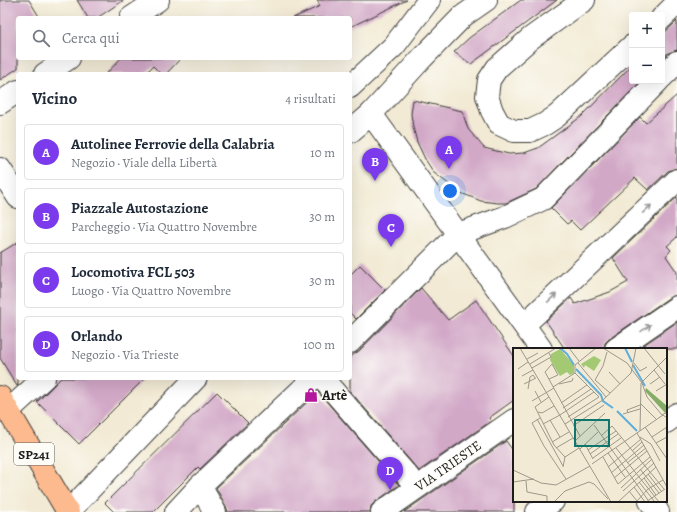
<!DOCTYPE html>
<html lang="it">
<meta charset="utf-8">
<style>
body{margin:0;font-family:Alegreya,serif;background:#f2f2f3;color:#1f2937}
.controls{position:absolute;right:12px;top:12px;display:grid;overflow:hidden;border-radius:4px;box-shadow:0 4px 16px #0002}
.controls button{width:36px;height:36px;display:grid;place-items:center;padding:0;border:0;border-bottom:1px solid #e0e1e3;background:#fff;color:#1f2937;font:20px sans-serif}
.you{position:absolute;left:450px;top:191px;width:14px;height:14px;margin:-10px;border:3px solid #fff;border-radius:50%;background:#1a73e8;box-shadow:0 0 0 6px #1a73e833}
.badge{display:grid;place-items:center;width:26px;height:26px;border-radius:50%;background:#7c3aed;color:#fff;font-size:13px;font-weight:700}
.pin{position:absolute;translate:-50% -33px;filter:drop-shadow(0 1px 2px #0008)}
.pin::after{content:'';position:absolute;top:21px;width:14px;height:12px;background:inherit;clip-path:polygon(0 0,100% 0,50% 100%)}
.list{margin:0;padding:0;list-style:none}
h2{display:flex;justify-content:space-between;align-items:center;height:52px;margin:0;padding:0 16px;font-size:17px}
h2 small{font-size:13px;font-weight:400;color:#747a83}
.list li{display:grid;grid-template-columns:26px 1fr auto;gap:12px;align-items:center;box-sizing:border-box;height:56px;margin:0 8px 8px;padding:0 8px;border:1px solid #e0e1e3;border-radius:4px}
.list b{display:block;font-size:15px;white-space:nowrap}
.list p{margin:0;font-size:13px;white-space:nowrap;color:#747a83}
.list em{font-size:13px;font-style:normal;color:#747a83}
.icon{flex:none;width:22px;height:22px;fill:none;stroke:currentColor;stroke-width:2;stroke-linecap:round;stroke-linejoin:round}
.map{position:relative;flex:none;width:677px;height:512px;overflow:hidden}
.search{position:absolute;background:#fff;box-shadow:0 4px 16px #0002;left:16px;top:16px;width:336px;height:44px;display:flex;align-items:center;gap:10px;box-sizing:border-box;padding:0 14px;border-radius:4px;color:#747a83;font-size:15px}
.panel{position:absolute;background:#fff;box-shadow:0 4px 16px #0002;left:16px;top:72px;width:336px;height:308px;border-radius:4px}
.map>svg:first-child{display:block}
.building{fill:#d2a8c7}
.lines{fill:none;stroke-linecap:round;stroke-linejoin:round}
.minor-casing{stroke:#3c3b38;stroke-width:24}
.major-casing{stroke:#3c3b38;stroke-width:24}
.minor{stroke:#fff;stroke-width:22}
.major{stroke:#fcba8e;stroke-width:22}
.oneway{stroke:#999}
.labels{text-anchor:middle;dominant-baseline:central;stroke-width:3;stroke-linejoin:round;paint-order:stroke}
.shield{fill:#fdfcf7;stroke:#605f5e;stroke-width:1}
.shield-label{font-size:13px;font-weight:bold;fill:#1c1c1c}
.poi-label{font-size:14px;font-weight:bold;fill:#1c1c1c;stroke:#fdfcf7;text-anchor:start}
.street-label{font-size:14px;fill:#1c1c1c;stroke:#fdfcf7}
.inset-river{fill:none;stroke:#60aeda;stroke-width:2}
.inset-road{fill:none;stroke:#9c988a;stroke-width:1}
.view{fill:#0f766e;fill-opacity:0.15;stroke:#0f766e;stroke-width:2}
.inset-edge{fill:none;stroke:#1c1c1c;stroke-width:2}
</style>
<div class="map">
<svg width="677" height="512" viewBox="0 0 677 512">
<rect width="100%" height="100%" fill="#fdfcf7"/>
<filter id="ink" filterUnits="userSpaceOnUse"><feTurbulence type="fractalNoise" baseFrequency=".025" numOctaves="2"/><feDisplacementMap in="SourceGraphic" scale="8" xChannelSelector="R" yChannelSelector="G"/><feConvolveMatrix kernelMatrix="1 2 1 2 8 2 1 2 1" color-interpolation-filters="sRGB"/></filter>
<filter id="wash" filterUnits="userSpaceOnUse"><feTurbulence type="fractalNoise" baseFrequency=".012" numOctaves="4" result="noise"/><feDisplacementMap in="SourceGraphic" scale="16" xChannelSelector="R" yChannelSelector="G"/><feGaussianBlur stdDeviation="0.9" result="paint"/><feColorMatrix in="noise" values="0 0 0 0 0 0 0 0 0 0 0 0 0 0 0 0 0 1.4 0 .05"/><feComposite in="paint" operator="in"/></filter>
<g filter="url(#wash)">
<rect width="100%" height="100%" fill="#f2ead4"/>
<g id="blocks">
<g class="building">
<path d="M0,0H29L40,18H18V68L0,80Z"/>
<path d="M77,0H124L97,18H88Z"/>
<path d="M317,0H407L350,27V18H293L320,6Z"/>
<path d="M521,0H557L471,64L454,52L469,38Z"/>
<path d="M677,21V50L668,53L662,59V35Z"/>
<path d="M121,58H181L166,74H161L153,66L145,74H106Z"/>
<path d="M632,65V81H641L536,189L506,203H498L481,201L461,193L434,173L425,159L417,142L413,127L411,114L413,100L462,111L468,129L484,148L509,154L524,153L538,148L582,116Z"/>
<path d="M677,95V168L668,171L648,190L635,178L580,230L571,221L567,224L551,208L640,117L646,123Z"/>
<path d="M677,197V237L667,246L671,250L666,256L677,272V295L670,297L609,339L605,343L604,349H565L546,321L571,298L575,304L610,292L628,282L613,258Z"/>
<path d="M18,242V385L17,386L0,358V253Z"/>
<path d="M360,265L385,290L356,319L350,313V275Z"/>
<path d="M421,288L448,320L476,300L514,356V400L489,418L491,421L419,471L350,391V357L359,351Z"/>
<path d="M677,322V349H638Z"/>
<path d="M61,378H145L79,444L37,402Z"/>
<path d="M217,392L248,423L200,469L198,467L153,512H114L105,503Z"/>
<path d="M318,392L399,485L375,502L371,506L370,512H228L226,506L216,488Z"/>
<path d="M506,441L514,452V512H404Z"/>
</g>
</g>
</g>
<g filter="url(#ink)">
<use href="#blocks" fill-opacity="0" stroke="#3c3b38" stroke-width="1"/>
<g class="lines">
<defs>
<g id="minor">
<path d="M584,0L531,38L497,68L489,80L487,96L492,111L499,124L514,131H530L545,124L557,116L632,46"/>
<path d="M131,18L158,0"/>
<path d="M662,18L677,3"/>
<path d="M45,74L69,58"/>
<path d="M662,77L677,62"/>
<path d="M350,87L394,46L429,0"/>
<path d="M0,103L18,91"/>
<path d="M371,114L541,349"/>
<path d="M350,132L371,114L422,58L463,16L486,0"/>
<path d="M0,169L18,197"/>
<path d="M524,325L677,180"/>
<path d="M350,342L458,234L505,217L543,199L658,81"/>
<path d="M616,349L677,307"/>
<path d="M322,378L417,487"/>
<path d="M8,411L44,378"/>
<path d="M666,422L677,414"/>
<path d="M200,486L215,512"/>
<path d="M650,501L658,512"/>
<path d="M68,512L196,378"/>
<path d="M176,512L200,486L314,378"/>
<path d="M382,512L514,420"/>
<path d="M537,512L553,501"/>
</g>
<path id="major" d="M0,397L68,512"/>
</defs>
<use href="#minor" class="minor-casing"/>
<use href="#major" class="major-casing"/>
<use href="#minor" class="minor"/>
<use href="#major" class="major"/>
</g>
<defs><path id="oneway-shaft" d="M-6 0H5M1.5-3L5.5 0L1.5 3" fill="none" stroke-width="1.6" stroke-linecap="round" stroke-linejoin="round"/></defs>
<g class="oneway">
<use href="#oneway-shaft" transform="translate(647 209) rotate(-43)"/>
<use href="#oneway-shaft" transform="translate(552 298) rotate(-43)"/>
<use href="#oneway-shaft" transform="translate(646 328) rotate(-35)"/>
</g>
</g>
<defs>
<symbol id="shop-bare" viewBox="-9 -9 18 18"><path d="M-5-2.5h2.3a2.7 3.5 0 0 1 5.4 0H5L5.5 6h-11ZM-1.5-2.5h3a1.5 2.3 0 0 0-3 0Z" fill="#b5179e" stroke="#fdfcf7" stroke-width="2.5" paint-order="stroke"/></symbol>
</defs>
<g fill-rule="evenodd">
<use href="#shop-bare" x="301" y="385" width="20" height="20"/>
</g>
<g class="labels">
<rect class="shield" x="14" y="443" width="40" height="22" rx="3"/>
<g class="shield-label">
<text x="34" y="454">SP241</text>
</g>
<g class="poi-label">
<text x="322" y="395">Artè</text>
</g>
<g class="street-label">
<text transform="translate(448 466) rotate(-35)">VIA TRIESTE</text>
</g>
</g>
<g transform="translate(513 348)">
<rect width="154" height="154" fill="#f2ead4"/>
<path d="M47,1L61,17V25L57,27L54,24L47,28L37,12L38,6ZM81,8L88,12L81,23L72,17L71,20L68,16Z" fill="#a4c973"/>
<path d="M133,40L154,58V67L132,43Z" fill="#83ad65"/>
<path class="inset-river" d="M47,0L54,6L61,17M112,0L119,14M120,17L132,38M63,21L88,47L90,53L100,60M104,63L124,83"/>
<path class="inset-road" d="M7,0L98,154M56,0L66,13M90,0L114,15L129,35L134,49L149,67L154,64M131,0L152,26M94,4L90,18L82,32L97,45M14,11L25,5M65,15L93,49M121,15L127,23L134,19M17,16L43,0M19,20L38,9L36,5M5,21L15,14M141,22L152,36M96,24L107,36M9,28L20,22M36,31L45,27L39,16L32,24L67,88M128,35L154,9M11,36L23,30M46,36L59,33L60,30M137,36L147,29M40,39L62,25V17L83,0M15,41L17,29L20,27L22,30M22,43L28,54M143,43L154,36M36,49L22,59L41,97L52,109M19,53L41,40M48,55L74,37M127,55L143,71M50,60L78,41M25,64L29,65L41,58M115,65L114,62L127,57M110,66L127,61M47,67L81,44M55,69L86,49L62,25M27,70L19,75L31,98L53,131M24,71L50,118M37,72L47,89M30,76L47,67M52,76L90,52L118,25L123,0M81,77L135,152M60,78L91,57M132,79L154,111M127,83L128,35M124,85L154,139M88,88L99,78L151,141M127,89L138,96L147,113M139,89L154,79M62,93L92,65M39,94L56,84M143,95L154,89M72,96L80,111M43,100L60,90M103,100L146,154M67,101L85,84M75,102L103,83M119,103L129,94M95,105L112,129M77,106L105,86M90,109L105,136L137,109M80,110L108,90M114,115L133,100M79,116L150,67L154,70M50,119L52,109L66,100M95,119L128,91M127,121L146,145M0,122L28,135L43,137L77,118M98,125L131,97M135,126L148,143M101,130L134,103M131,130L143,147M13,133L14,144L34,148V154M0,134L21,131M126,134L142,154M121,139L132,154M108,140L139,111M110,143L141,115M116,143L124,153M42,153L52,143L76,134L81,136L95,151M105,154L143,119M123,154L135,141L150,132M133,154L152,141"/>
<path class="view" d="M62,72H96V98H62Z"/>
<rect width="154" height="154" class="inset-edge"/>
</g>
</svg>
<div class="controls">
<button>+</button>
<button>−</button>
</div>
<div class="you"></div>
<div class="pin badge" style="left:449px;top:169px">A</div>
<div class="pin badge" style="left:375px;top:181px">B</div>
<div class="pin badge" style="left:391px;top:247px">C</div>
<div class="pin badge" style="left:390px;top:490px">D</div>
<div class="search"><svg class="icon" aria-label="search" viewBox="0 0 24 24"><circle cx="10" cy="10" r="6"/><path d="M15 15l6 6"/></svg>Cerca qui</div>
<section class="panel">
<h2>Vicino<small>4 risultati</small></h2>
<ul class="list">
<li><span class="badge">A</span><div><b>Autolinee Ferrovie della Calabria</b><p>Negozio · Viale della Libertà</p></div><em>10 m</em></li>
<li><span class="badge">B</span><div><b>Piazzale Autostazione</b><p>Parcheggio · Via Quattro Novembre</p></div><em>30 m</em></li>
<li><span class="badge">C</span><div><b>Locomotiva FCL 503</b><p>Luogo · Via Quattro Novembre</p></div><em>30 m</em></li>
<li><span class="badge">D</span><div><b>Orlando</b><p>Negozio · Via Trieste</p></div><em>100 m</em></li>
</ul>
</section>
</div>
